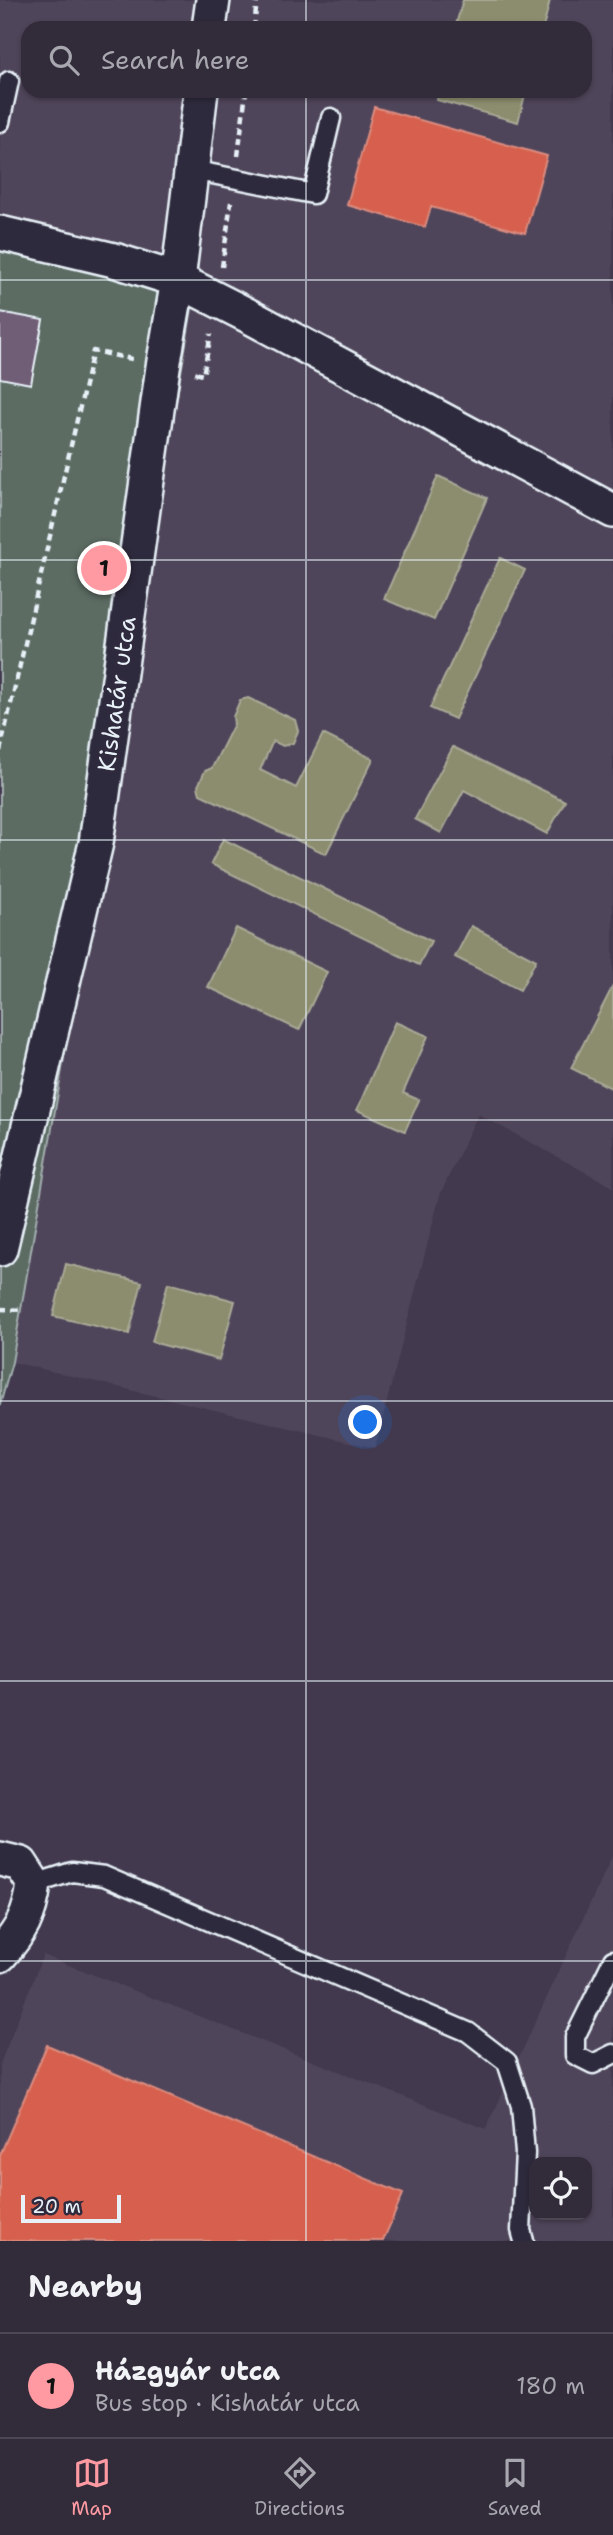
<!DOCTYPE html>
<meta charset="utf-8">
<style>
body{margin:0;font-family:"Shantell Sans",sans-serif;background:#3d3745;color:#f1f3f6}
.controls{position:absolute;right:21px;bottom:21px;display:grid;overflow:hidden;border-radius:14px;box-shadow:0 2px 5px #0004}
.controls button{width:63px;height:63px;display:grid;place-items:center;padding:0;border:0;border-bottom:2px solid #4d4754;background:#322b3a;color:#f1f3f6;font:35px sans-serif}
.scale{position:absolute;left:21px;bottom:18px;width:100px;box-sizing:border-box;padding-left:7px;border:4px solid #e8f1f8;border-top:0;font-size:19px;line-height:24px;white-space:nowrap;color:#e8f1f8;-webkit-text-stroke:5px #2f2a3d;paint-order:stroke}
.you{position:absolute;left:366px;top:1423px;width:24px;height:24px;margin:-18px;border:5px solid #fff;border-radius:50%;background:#1a73e8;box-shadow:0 0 0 10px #1a73e833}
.badge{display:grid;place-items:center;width:46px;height:46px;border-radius:50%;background:#ff9aa2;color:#111;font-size:23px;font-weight:700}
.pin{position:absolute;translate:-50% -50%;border:4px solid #fff;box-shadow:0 2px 7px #0006}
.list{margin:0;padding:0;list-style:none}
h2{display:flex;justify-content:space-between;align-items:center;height:91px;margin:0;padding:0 28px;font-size:30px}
h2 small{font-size:23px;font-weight:400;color:#a8a7af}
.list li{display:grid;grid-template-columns:46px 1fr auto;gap:21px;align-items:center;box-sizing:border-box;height:105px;padding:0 28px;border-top:2px solid #4d4754}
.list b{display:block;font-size:26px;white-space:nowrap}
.list p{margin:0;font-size:23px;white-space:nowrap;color:#a8a7af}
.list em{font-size:23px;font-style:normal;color:#a8a7af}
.icon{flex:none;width:38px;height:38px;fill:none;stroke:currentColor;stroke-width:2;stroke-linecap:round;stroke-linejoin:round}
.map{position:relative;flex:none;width:613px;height:2241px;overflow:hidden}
.search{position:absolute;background:#322b3a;box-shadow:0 2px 5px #0004;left:21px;right:21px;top:21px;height:77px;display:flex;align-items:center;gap:18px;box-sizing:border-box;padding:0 24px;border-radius:21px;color:#a8a7af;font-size:26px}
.sheet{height:196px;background:#322b3a}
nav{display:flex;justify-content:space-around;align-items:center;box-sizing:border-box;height:98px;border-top:2px solid #4d4754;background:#322b3a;font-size:19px;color:#a8a7af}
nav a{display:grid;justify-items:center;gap:4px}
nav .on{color:#ff9aa2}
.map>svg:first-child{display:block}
.built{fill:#50445a;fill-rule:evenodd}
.green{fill:#5c6c64;stroke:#a2aeae;stroke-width:2}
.shops{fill:#d6604d;stroke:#db8c80;stroke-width:2}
.industry{fill:#8c8c6e;stroke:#a8aa97;stroke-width:2}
.building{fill:#705d76;stroke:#e8f1f8;stroke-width:2}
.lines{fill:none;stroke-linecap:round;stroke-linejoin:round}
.service-casing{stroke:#e8f1f8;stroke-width:23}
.minor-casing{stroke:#e8f1f8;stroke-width:38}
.path{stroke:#e8f1f8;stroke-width:4.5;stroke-dasharray:7 5;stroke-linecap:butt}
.service{stroke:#2f2a3d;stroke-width:18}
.minor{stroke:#2f2a3d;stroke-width:33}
.grid{fill:none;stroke:#e8f1f8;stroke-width:2;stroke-opacity:0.55}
.labels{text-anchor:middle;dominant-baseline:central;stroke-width:7;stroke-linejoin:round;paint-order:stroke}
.street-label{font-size:24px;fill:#e8f1f8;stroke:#2f2a3d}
</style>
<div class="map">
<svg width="613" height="2241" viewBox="0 0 613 2241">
<rect width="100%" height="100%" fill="#42394e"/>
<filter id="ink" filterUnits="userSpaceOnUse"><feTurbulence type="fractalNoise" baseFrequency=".0143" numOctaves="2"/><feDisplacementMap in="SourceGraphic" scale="14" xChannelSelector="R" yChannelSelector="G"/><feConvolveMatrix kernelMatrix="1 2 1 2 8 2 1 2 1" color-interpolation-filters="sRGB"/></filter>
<g filter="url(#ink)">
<g class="built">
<path d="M0,0H213L209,28H28V91H201L178,280L0,235Z"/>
<path d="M233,0H613V1187L478,1114L440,1195L375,1448L12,1362L197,279L221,91H585V28H229Z"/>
<path d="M613,1854V2241H0V2064L43,1955L486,2129ZM534,2162H587V2215H534Z"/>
</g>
<path class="green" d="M0,240L197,279L12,1362L0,1405Z"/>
<g class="shops">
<path d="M374,107L547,156L525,233L431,207L425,227L347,205Z"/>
<path d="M47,2045L403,2194L383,2241H0V2155Z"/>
</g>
<g class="industry">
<path d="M463,0H550L543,28H455Z"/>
<path d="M439,91H526L518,122L437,100Z"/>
<path d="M438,476L487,498L434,620L384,599Z"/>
<path d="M500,558L525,570L455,719L430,708Z"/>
<path d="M248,698L295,720L298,731L293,743L283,746L273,741L260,770L296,788L323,734L373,759L326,854L200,794L198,786L205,771L212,768L234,724L233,717L240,700Z"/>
<path d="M453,747L565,801L547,834L464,790L441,833L415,819Z"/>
<path d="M223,839L431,941L419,965L211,864Z"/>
<path d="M471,926L536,960L520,990L455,957Z"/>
<path d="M236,928L327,972L299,1030L208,987Z"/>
<path d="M613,986V1089L571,1068Z"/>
<path d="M395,1022L428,1036L403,1093L419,1100L405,1131L357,1110Z"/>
<path d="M66,1264L142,1282L129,1334L53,1316Z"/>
<path d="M168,1283L235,1301L219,1360L152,1342Z"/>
</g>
<path class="building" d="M0,312L43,320L31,384L0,378Z"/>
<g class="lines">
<defs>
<g id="service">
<path d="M0,122L9,81"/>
<path d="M192,170L313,194L331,118"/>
<path d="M34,1884L72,1872L104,1876L468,2032L507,2062L521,2106L525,2153L521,2230L524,2241"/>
<path d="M613,1960L575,2037V2055L593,2064L613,2054"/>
</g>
<g id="minor">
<path d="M209,28L213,0"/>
<path d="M0,233L114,260L178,280L247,315L613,511"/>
<path d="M0,1249L96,843L163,367L178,280L201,91"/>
<path d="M0,1859L21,1864L34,1884C30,1916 21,1931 0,1955"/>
</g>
</defs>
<use href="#service" class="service-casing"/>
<use href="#minor" class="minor-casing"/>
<g class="path">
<path d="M254,28L257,0"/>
<path d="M238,156L246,91"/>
<path d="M222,267L231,202"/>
<path d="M195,373L203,375L211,334"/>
<path d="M0,751L93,351L132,359"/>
<path d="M0,1309L24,1310"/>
</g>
<use href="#service" class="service"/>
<use href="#minor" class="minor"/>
</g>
</g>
<path class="grid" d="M306,0V28M306,91V2241M0,280H613M0,560H613M0,840H613M0,1120H613M0,1401H613M0,1681H613M0,1961H613"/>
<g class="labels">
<g class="street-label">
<text transform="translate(117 694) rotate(-82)">Kishatár utca</text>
</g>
</g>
</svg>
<div class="controls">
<button><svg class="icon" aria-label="locate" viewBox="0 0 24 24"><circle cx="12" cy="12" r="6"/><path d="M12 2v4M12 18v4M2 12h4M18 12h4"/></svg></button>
</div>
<div class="scale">20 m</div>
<div class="you"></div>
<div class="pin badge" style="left:104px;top:568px">1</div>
<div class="search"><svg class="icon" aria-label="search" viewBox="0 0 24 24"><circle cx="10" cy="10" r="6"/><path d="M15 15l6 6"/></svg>Search here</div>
</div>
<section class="sheet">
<h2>Nearby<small></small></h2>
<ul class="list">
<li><span class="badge">1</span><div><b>Házgyár utca</b><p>Bus stop · Kishatár utca</p></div><em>180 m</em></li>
</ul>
</section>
<nav>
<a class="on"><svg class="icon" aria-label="map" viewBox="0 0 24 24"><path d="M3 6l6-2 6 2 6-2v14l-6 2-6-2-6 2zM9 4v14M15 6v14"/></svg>Map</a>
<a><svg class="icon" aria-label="directions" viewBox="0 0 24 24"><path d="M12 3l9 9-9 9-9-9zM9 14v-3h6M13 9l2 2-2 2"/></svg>Directions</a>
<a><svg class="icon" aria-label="saved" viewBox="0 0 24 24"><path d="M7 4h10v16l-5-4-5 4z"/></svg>Saved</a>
</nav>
